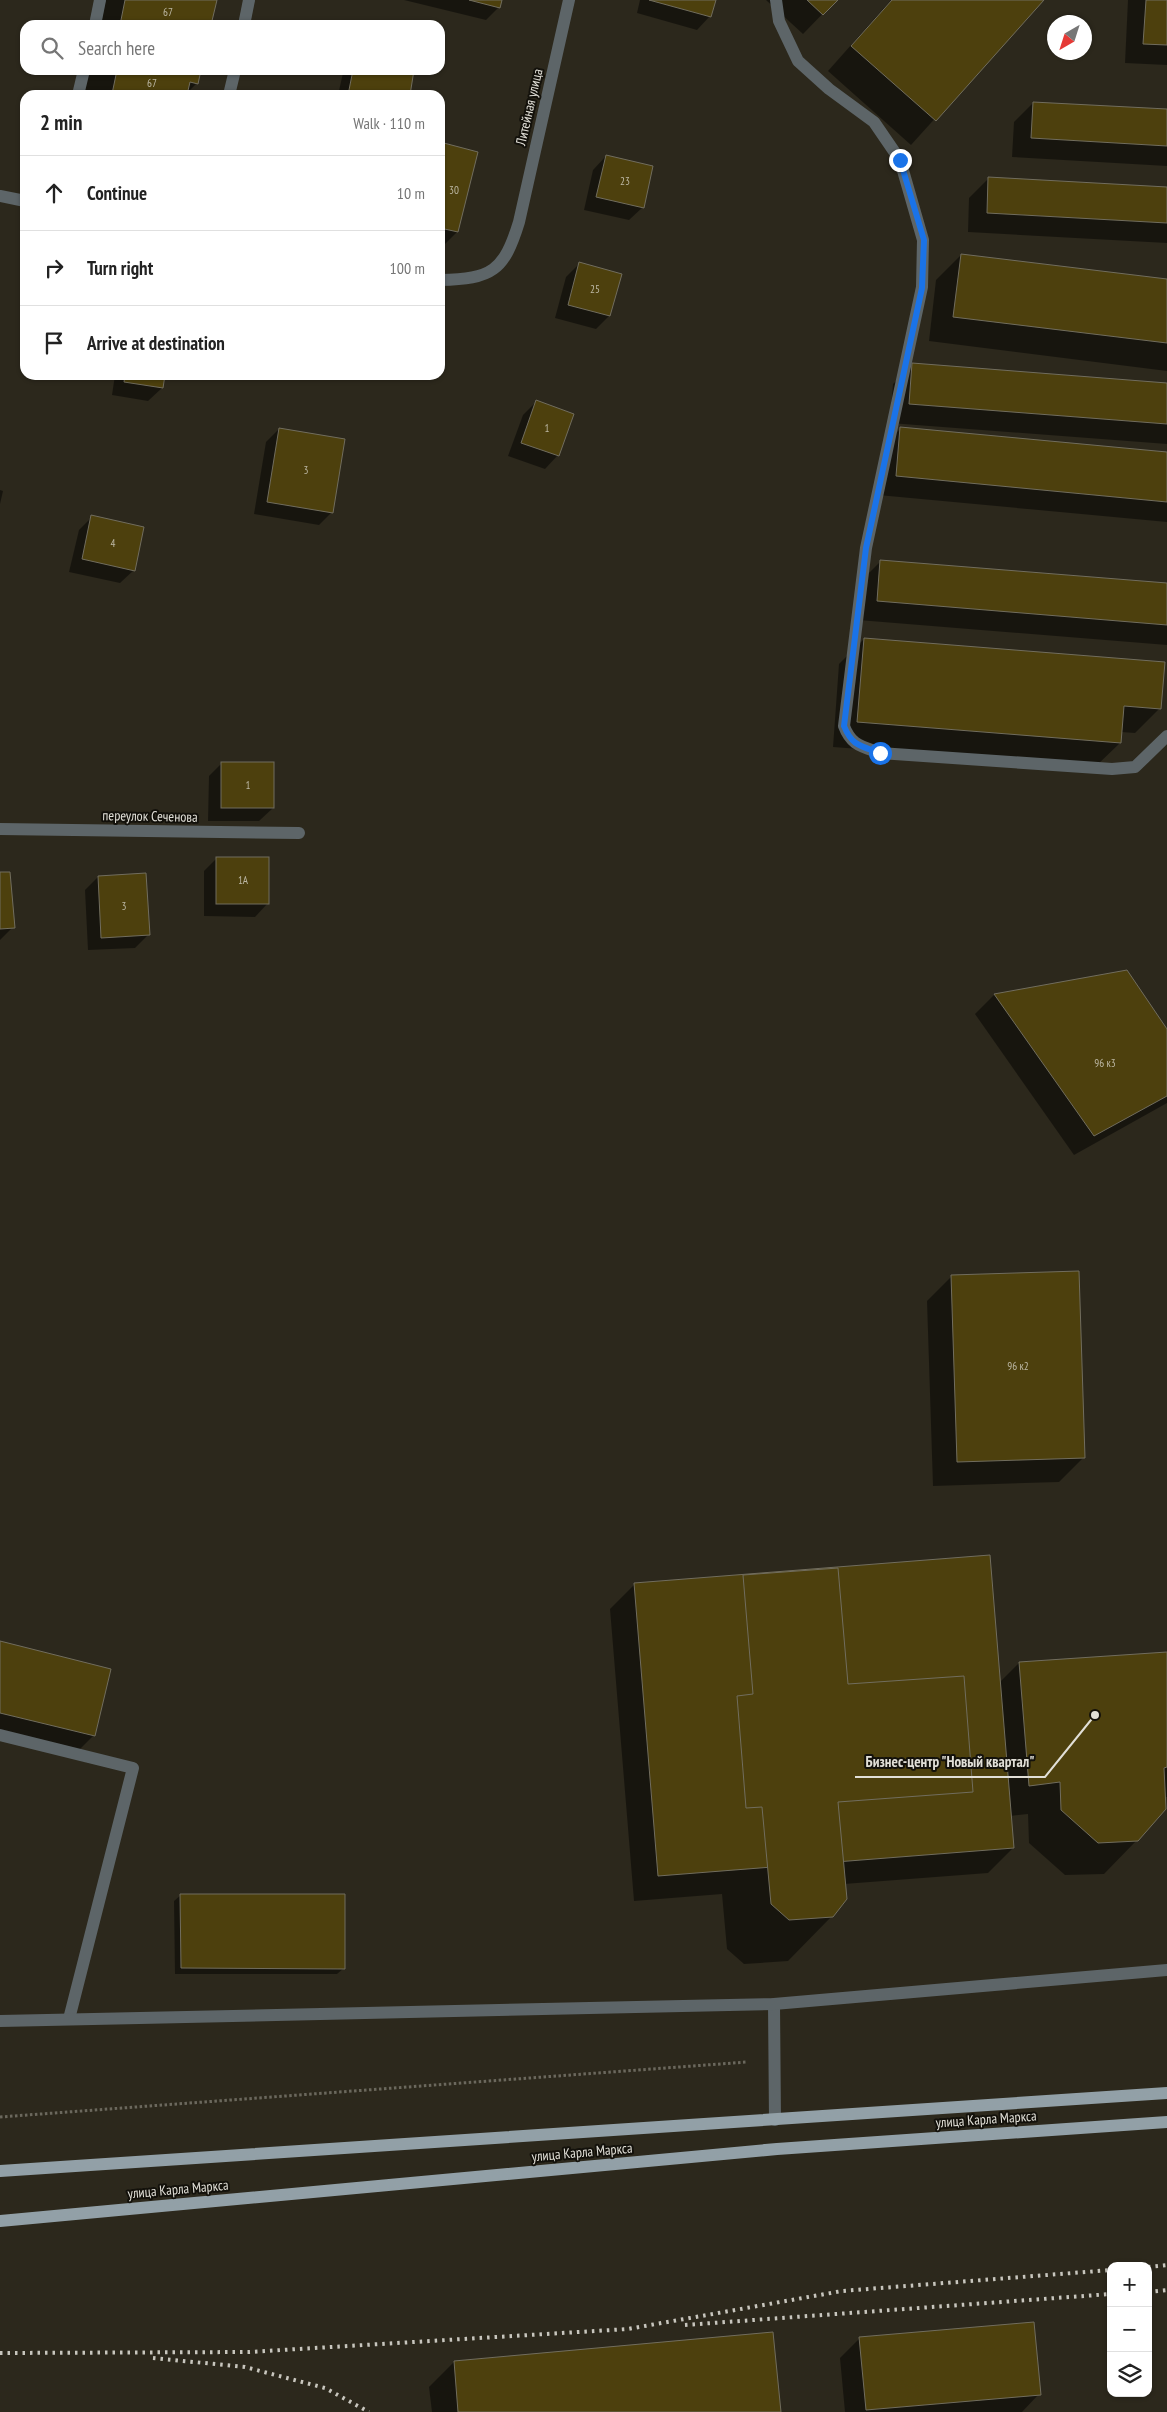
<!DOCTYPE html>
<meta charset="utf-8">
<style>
body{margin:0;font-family:"PT Sans Narrow",sans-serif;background:#f2f2f2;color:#222}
.controls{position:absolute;right:15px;bottom:15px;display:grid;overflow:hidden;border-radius:10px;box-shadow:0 1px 4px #0004}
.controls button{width:45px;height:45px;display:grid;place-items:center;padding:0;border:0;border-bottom:1px solid #e0e0e0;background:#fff;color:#222;font:25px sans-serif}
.compass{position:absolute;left:1047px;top:15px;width:45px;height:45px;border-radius:50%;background:#fff;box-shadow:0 1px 4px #0004;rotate:219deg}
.stop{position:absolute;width:15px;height:15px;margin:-11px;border:4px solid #1a73e8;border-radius:50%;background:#fff}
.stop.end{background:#1a73e8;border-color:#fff;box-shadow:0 1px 5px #0008}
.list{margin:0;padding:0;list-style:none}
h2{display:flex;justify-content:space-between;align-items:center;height:65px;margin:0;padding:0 20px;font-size:21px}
h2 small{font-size:16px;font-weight:400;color:#767676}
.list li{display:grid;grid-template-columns:32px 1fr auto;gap:15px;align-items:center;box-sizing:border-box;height:75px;padding:0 20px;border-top:1px solid #e0e0e0}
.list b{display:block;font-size:19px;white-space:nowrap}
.list em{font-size:16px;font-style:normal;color:#767676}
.icon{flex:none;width:28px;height:28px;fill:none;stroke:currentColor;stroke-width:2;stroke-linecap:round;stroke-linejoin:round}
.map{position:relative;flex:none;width:1167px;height:2412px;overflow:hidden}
.search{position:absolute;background:#fff;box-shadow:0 1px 4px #0004;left:20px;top:20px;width:425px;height:55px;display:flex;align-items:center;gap:12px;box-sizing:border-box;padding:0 18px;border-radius:15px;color:#767676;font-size:19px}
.panel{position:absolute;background:#fff;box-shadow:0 1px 4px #0004;left:20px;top:90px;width:425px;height:290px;border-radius:15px}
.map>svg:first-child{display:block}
.shadow{fill:#0007}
.building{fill:#4d400d;stroke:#716d5e}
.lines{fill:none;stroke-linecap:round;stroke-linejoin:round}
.path{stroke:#6b685d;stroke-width:3;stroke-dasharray:2.5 2.5;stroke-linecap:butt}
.minor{stroke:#5d6568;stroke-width:12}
.major{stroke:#92a0a7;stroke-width:12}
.rail{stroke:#c8c6be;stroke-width:4;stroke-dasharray:2.5 5;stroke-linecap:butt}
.route{stroke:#1a73e8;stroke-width:6}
.labels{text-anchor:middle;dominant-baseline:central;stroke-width:4;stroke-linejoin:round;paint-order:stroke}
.number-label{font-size:11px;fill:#bcb7a4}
.street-label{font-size:14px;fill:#e1dfd7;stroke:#13110b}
.leader{fill:none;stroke:#e1dfd7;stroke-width:2}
.callout-dot{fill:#e1dfd7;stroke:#13110b;stroke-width:2}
.callout-label{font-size:15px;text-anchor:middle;font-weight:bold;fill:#e1dfd7;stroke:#13110b;stroke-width:4;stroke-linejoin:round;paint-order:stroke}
</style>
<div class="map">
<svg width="1167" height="2412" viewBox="0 0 1167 2412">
<rect width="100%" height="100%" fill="#2c281c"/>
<g class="shadow">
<path d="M100,0H215L210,25H95Z"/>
<path d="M404,0H500L499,7L486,20Z"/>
<path d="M640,0H714L710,16L697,30L637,13Z"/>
<path d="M766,0H836L803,34Z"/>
<path d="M891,0H1042L911,145L828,71Z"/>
<path d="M1128,0H1167V65L1125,63Z"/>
<path d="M85,70H200L197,83L185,95H79Z"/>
<path d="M345,70H411L408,95H338L343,73Z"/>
<path d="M1033,103L1167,110V166L1012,157L1014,122Z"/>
<path d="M440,144L457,232L444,245L440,244Z"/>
<path d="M606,156L643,207L629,220L584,210L593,170Z"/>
<path d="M989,178L1167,188V243L968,232L969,198Z"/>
<path d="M961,255L1167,281V371L929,341L936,280Z"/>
<path d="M580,263L609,316L596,329L555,318L566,277Z"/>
<path d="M913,365L1167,385V444L890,423L893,384Z"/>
<path d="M115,375H164L162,388L148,401L112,395Z"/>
<path d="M536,402L558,455L545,469L508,456L523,415Z"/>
<path d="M901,428L1167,453V522L878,495L882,448Z"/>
<path d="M279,429L332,512L319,525L254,514L266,442Z"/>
<path d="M0,490L3,491L0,504Z"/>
<path d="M92,517L134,570L120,583L69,572L79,530Z"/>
<path d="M880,562L1167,585V645L858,620L861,581Z"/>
<path d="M864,639L1160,708L1135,733L1121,732L1120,743L1095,767L833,747L839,664Z"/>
<path d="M222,763L273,808L259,821H208L209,776Z"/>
<path d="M217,858L268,903L255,917L204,916V871Z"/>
<path d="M0,874L13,927L0,940Z"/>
<path d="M98,877L148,935L135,948L88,950L85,890Z"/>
<path d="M1126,971L1167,1032V1103L1074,1155L975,1014L994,995Z"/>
<path d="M952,1276L1084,1457L1059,1482L933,1486L927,1301Z"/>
<path d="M634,1585L999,1683L1019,1663L1167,1653V1797H1164L1137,1840L1104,1874L1065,1875L1029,1843L1028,1814L1010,1816L1013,1848L988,1873L844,1884L832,1916L788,1961L744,1964L727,1949L722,1894L634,1901L610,1609Z"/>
<path d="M0,1642L94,1735L74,1755L0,1736Z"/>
<path d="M181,1895L344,1968L337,1974H175L174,1901Z"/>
<path d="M859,2339L1039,2394L1022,2412H845L840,2358Z"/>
<path d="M454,2362L779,2412H432L429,2387Z"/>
</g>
<g class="building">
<path d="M125,0H217L211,25H120Z"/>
<path d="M469,0H502L500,8Z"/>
<path d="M649,0H716L711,17Z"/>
<path d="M807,0H838L823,15Z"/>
<path d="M892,0H1044L936,121L851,46Z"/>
<path d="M1146,0H1167V45L1143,44Z"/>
<path d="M117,70H201L198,84L190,82L187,95H115L112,94Z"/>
<path d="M353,70H414L410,95H348Z"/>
<path d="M1033,102L1167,109V146L1031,138Z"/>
<path d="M440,142L478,152L458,232L440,228Z"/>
<path d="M606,155L653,166L644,208L596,197Z"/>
<path d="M988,177L1167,187V223L987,213Z"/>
<path d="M961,254L1167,279V343L953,317Z"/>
<path d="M579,262L622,274L610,316L568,305Z"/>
<path d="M912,363L1167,383V424L909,404Z"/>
<path d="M125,375H165L163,388L124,382Z"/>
<path d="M536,400L574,414L559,456L521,443Z"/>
<path d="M900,427L1167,452V502L896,476Z"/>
<path d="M279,428L345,439L333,513L267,502Z"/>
<path d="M91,515L144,527L135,571L82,559Z"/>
<path d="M880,560L1167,583V625L877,601Z"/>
<path d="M864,638L1165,662L1161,709L1124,706L1121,743L857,722Z"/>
<rect x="221" y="762" width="53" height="46"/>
<rect x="216" y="857" width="53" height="47"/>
<path d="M0,872H10L15,928L0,929Z"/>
<path d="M146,873L150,935L101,938L98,876Z"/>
<path d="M1127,970L1167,1029V1096L1094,1136L994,994Z"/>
<path d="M1079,1271L1085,1458L957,1462L951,1275Z"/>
<path d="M990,1555L1014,1848L658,1876L634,1583Z"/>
<path d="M838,1568L848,1684L964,1676L973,1792L838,1802L847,1899L833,1917L789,1920L771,1904L762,1807L746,1808L737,1696L753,1694L743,1575Z"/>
<path d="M0,1641L111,1669L95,1736L0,1713Z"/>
<path d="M1167,1652V1767L1164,1768L1166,1809L1138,1841L1098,1843L1061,1810L1060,1782L1029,1786L1019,1662Z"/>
<path d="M180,1894H345V1969L181,1968Z"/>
<path d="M1034,2322L1041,2395L866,2410L859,2337Z"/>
<path d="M773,2332L781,2412H458L454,2361Z"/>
</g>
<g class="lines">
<path class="path" d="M0,2117L747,2062"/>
<g class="minor">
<path d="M776,0L779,21L798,61L829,89L874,122L900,160L923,240L922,287L866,548L844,726C851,745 861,746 880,753L1112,769L1135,767L1167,736"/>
<path d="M95,25L100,0"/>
<path d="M244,25L249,0"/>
<path d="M78,95L84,70"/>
<path d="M229,95L235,70"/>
<path d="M0,196L25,201"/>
<path d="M440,280C492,279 504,271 519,222L569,0"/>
<path d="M0,829L299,833"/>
<path d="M0,1735L133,1768L69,2019"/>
<path d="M774,2004L775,2120"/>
<path d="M0,2021L774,2004L1167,1970"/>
</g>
<g class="major">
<path d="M0,2171L1167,2093"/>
<path d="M0,2221L777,2149L1167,2122"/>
</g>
<g class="rail">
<path d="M1148,2267L1167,2265"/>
<path d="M1148,2292L1167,2290"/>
<path d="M685,2325L1111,2294"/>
<path d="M0,2353L249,2352L628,2329L842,2291L1111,2270"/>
<path d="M153,2358L245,2367L325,2388L369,2412"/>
</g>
</g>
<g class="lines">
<path class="route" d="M880,753C861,746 852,746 844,726L866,548L922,288L924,240L900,160"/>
</g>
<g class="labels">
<g class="number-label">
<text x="168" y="12">67</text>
<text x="152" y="83">67</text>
<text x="625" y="181">23</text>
<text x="454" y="190">30</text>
<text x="595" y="289">25</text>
<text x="547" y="428">1</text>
<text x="306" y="470">3</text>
<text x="113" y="543">4</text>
<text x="248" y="785">1</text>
<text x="243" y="880">1А</text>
<text x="124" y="906">3</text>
<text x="1105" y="1063">96 к3</text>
<text x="1018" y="1366">96 к2</text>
</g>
<g class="street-label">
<text transform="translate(529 107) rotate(-77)">Литейная улица</text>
<text transform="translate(150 816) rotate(1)">переулок Сеченова</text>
<text transform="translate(986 2119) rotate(-4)">улица Карла Маркса</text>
<text transform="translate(582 2152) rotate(-5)">улица Карла Маркса</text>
<text transform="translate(178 2189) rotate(-5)">улица Карла Маркса</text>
</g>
</g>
<path class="leader" d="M1095 1715L1045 1777H855"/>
<circle class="callout-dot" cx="1095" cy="1715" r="5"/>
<g class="callout-label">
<text x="950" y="1767">Бизнес-центр "Новый квартал"</text>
</g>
</svg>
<div class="controls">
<button>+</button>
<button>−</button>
<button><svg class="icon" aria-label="layers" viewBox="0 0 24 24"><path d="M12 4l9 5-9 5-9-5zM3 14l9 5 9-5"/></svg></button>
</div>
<svg class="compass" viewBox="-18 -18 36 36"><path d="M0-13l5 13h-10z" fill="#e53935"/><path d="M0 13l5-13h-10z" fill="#767676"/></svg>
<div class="stop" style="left:880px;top:753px"></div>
<div class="stop end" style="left:900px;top:160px"></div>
<div class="search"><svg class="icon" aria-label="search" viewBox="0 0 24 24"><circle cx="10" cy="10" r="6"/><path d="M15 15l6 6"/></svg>Search here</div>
<section class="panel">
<h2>2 min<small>Walk · 110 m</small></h2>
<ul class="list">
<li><svg class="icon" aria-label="ahead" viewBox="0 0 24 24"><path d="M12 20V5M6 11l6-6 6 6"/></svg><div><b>Continue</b></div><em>10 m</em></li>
<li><svg class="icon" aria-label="right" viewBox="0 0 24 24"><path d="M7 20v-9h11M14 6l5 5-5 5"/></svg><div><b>Turn right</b></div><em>100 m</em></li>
<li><svg class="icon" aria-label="arrive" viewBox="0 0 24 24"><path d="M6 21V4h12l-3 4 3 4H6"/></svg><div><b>Arrive at destination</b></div></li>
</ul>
</section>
</div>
